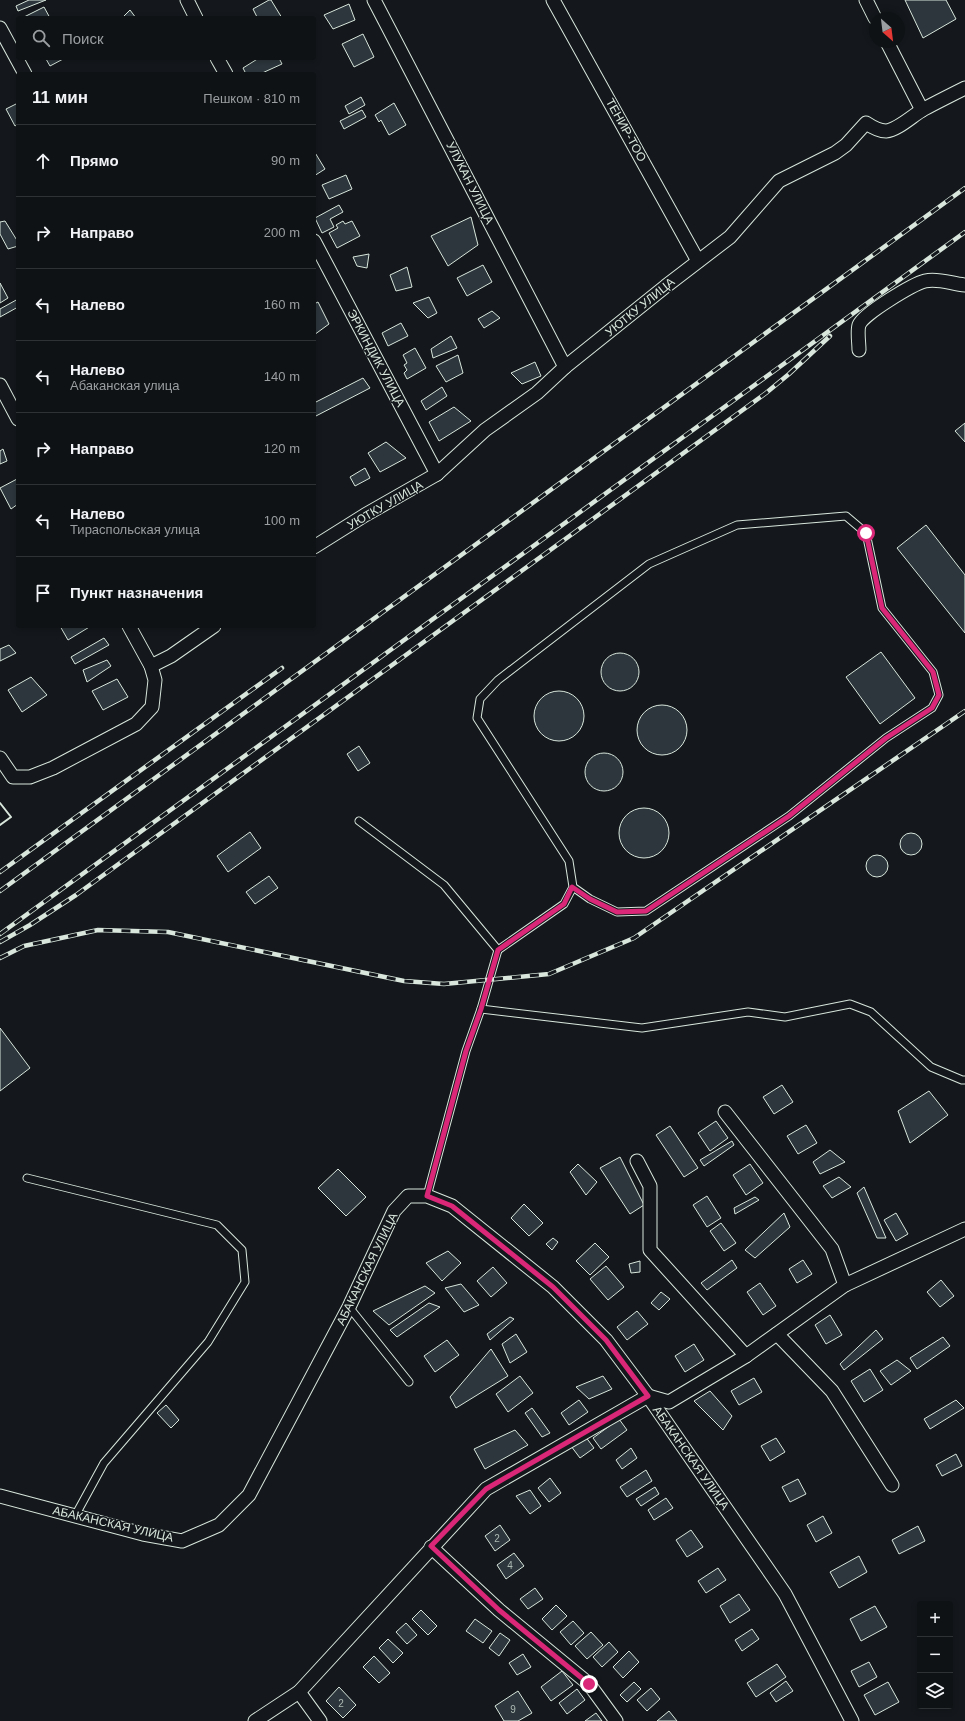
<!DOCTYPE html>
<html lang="ru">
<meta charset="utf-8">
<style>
body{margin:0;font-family:Arial,sans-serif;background:#1d2022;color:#f1f3f6}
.controls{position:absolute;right:12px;bottom:12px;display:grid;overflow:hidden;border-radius:4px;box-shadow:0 2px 6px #0003}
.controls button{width:36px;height:36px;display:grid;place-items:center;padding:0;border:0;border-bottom:1px solid #2f3234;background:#0f1215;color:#f1f3f6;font:20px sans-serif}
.compass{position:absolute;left:869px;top:12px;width:36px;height:36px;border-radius:50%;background:#0f1215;box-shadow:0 2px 6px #0003;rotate:152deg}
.stop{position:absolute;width:12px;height:12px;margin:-9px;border:3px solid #db2777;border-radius:50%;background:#fff}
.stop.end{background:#db2777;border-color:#fff;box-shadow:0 1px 4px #0008}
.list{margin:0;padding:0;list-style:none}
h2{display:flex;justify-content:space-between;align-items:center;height:52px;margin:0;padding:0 16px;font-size:17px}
h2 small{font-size:13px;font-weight:400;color:#9b9ea0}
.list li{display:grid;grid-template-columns:26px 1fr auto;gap:12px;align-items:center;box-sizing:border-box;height:72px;padding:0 16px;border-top:1px solid #2f3234}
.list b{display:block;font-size:15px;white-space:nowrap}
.list p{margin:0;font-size:13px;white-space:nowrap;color:#9b9ea0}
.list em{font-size:13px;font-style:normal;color:#9b9ea0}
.icon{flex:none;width:22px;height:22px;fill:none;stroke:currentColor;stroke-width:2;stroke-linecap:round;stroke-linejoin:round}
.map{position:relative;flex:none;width:965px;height:1721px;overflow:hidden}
.search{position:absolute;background:#0f1215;box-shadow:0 2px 6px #0003;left:16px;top:16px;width:300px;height:44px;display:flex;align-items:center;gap:10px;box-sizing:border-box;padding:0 14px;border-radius:4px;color:#9b9ea0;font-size:15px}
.panel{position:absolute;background:#0f1215;box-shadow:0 2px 6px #0003;left:16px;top:72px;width:300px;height:556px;border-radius:4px}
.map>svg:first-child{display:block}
.building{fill:#2c363c;stroke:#d8e6dc}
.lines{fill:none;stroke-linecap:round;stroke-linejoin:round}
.service-casing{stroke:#d8e6dc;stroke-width:9}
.minor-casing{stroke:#d8e6dc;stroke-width:15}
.service{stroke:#14181c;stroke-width:7}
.minor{stroke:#14181c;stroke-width:13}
.rail-casing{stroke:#d8e6dc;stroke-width:4.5}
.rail{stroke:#14181c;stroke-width:3;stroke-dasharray:9;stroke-linecap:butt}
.wall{stroke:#d8e6dc;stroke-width:2}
.route{stroke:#db2777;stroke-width:5}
.labels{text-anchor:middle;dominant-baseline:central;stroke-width:3;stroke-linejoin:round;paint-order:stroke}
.number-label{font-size:10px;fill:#adbab4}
.street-label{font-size:12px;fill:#d8e6dc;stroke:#14181c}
</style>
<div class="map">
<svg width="965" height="1721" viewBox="0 0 965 1721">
<rect width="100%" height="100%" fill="#14181c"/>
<g class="building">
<path d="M29,0H46L18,11L16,6Z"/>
<path d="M269,0H271L282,18H255L257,17L253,9Z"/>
<path d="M905,0H946L956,19L923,38Z"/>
<path d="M349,4L355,20L333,29L324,15Z"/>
<path d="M44,7L50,18H24V17Z"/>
<path d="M130,10L136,18H122Z"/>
<path d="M363,34L374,57L354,67L342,44Z"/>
<path d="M48,58H65L50,66L46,59Z"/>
<path d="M259,58H279L282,64L260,74H246L243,68Z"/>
<path d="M361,97L365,105L349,114L345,106Z"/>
<path d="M18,103V124L15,126L6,109Z"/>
<path d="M394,103L406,125L389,135L381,120L379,122L375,115Z"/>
<path d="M362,110L366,117L344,129L340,121Z"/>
<path d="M314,151L325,169L314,176Z"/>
<path d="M346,175L352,189L329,199L322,185Z"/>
<path d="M339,205L343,212L330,219L334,227L322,233L315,218Z"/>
<path d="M471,217L478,245L448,266L431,236Z"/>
<path d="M5,221L18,242V246L8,249L0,234V222Z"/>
<path d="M343,221L345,224L352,221L360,236L337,248L329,233L338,228L336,225Z"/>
<path d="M369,254L367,268L357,266L353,257Z"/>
<path d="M483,265L492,282L467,296L457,278Z"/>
<path d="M407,267L412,287L396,291L390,275Z"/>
<path d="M0,283L8,298L0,303Z"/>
<path d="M429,297L437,313L428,318L413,303Z"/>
<path d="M18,299V307L0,317V309Z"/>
<path d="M318,302L329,324L314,335V304Z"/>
<path d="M492,311L500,318L484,328L478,319Z"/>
<path d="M401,323L408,336L388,346L382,333Z"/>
<path d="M451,336L457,348L433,358L431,349Z"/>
<path d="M415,348L426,368L407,379L404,373L407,370L404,365L407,363L403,355Z"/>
<path d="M458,355L463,373L446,382L436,366Z"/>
<path d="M535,362L541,376L522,384L511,373Z"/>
<path d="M363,378L370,388L314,417V403Z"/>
<path d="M442,387L447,396L426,410L421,401Z"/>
<path d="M454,407L471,421L439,441L429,422Z"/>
<path d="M965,423V442L955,431Z"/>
<path d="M386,442L406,458L380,472L368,453Z"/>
<path d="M3,449L7,461L0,464V451Z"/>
<path d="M365,468L370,478L355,486L350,477Z"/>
<path d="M17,479L18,504L11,509L0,488Z"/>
<path d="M926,525L965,575V633L897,548Z"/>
<path d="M60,626H91L68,640Z"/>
<path d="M104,638L109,645L75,664L71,657Z"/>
<path d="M9,645L16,653L0,661V649Z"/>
<path d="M881,652L915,698L880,724L846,677Z"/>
<circle cx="620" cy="672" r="19"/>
<path d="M107,660L111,666L87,682L83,670Z"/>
<path d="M31,677L47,695L22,712L8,690Z"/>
<path d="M117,679L128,697L103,710L92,691Z"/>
<circle cx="559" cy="716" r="25"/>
<circle cx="662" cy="730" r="25"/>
<path d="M359,746L370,763L358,771L347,754Z"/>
<circle cx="604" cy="772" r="19"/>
<circle cx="644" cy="833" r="25"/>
<path d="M250,832L261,848L228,872L217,856Z"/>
<circle cx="911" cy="844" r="11"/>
<circle cx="877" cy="866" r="11"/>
<path d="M269,876L278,888L255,904L246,892Z"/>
<path d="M0,1028L30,1068L0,1091Z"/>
<path d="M782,1085L793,1102L774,1114L763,1097Z"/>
<path d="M929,1091L948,1115L910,1143L898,1111Z"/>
<path d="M716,1121L728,1138L710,1151L698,1133Z"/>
<path d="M806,1125L817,1143L798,1154L787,1136Z"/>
<path d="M670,1126L698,1168L684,1177L656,1135Z"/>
<path d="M732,1141L734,1145L704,1166L700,1160Z"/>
<path d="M830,1150L845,1162L820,1174L813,1162Z"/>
<path d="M620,1157L644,1205L630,1214L600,1168Z"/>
<path d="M578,1164L597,1182L586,1195L570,1172Z"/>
<path d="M750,1164L763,1183L746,1195L733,1175Z"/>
<path d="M338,1169L366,1197L346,1216L318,1188Z"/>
<path d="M839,1177L851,1187L832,1198L823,1186Z"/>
<path d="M864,1187L886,1238H877L857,1193Z"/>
<path d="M707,1196L721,1218L707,1227L693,1205Z"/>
<path d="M755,1197L759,1200L735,1214L734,1208Z"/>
<path d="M524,1204L543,1223L529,1236L511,1218Z"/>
<path d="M784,1213L790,1227L755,1258L745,1250Z"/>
<path d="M896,1213L908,1234L896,1241L884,1220Z"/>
<path d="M721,1223L736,1243L724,1251L710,1231Z"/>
<path d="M553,1238L558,1242L552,1250L546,1244Z"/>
<path d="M595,1243L609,1257L590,1275L576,1261Z"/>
<path d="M448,1251L461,1263L442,1281L426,1263Z"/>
<path d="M732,1260L737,1268L707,1290L701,1283Z"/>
<path d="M803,1260L812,1274L797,1283L789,1269Z"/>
<path d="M640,1261V1272L631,1273L629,1264Z"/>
<path d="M606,1266L624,1287L608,1300L590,1279Z"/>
<path d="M493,1267L507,1283L491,1297L477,1281Z"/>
<path d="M941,1280L954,1296L940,1307L927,1292Z"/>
<path d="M760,1283L776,1306L763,1315L747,1292Z"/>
<path d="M461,1284L479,1305L464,1312L445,1288Z"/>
<path d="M425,1286L435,1293L389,1325L373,1311Z"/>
<path d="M661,1292L670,1299L659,1310L651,1303Z"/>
<path d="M429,1303L440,1307L397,1337L390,1330Z"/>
<path d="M637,1311L648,1324L627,1340L617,1327Z"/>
<path d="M830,1315L842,1335L826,1344L815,1325Z"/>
<path d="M510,1317L514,1319L490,1340L487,1334Z"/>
<path d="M876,1330L883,1339L844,1370L840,1364Z"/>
<path d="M516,1334L527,1352L510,1363L502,1344Z"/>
<path d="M943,1337L950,1346L917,1369L910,1358Z"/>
<path d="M447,1340L459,1355L435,1372L424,1356Z"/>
<path d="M694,1344L704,1360L685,1372L675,1356Z"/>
<path d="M491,1349L508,1376L456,1408L450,1397Z"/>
<path d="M897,1360L911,1371L891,1385L880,1371Z"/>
<path d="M870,1369L883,1390L864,1402L851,1381Z"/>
<path d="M520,1376L533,1393L508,1412L496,1394Z"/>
<path d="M603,1376L612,1389L589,1399L576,1387Z"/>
<path d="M754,1378L762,1392L739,1405L731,1391Z"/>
<path d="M710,1391L732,1416L723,1430L694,1401Z"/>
<path d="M579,1400L588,1412L569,1425L561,1413Z"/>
<path d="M956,1400L964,1408L930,1429L924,1419Z"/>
<path d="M166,1405L179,1420L171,1428L157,1413Z"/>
<path d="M532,1408L550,1433L542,1437L525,1413Z"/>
<path d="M619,1419L627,1430L601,1449L593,1438Z"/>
<path d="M515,1430L528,1445L485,1469L474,1449Z"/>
<path d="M585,1436L594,1448L580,1458L571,1446Z"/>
<path d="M776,1438L785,1452L770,1461L761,1446Z"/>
<path d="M631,1448L637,1458L622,1469L616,1460Z"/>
<path d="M956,1454L962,1466L942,1476L936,1465Z"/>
<path d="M646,1470L652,1481L627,1497L620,1487Z"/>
<path d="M550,1478L561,1493L549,1502L538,1488Z"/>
<path d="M798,1479L806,1494L790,1502L782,1487Z"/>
<path d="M655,1487L659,1494L641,1506L636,1499Z"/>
<path d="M530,1490L541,1506L530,1514L516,1496Z"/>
<path d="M666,1498L673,1508L654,1520L648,1510Z"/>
<path d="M823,1516L832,1533L816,1542L807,1525Z"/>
<path d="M500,1525L510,1540L495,1551L485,1536Z"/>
<path d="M918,1526L925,1541L899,1554L892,1540Z"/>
<path d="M691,1530L703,1547L687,1557L676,1540Z"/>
<path d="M514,1553L524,1566L506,1579L497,1565Z"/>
<path d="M859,1556L867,1572L839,1588L830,1572Z"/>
<path d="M718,1568L726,1580L706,1593L698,1581Z"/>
<path d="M535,1588L543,1599L528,1609L520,1599Z"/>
<path d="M739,1594L750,1610L730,1623L720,1606Z"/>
<path d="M556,1605L567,1616L552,1630L542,1619Z"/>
<path d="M875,1606L887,1627L861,1641L850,1619Z"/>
<path d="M421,1610L437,1626L428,1635L412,1619Z"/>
<path d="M475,1619L492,1631L483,1643L466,1631Z"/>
<path d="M573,1621L584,1633L571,1645L560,1632Z"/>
<path d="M406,1623L417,1635L407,1644L396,1632Z"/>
<path d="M752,1629L759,1639L742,1651L735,1640Z"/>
<path d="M591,1632L603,1645L587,1659L575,1646Z"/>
<path d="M500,1633L510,1640L499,1656L489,1648Z"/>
<path d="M388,1639L403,1653L393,1663L379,1648Z"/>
<path d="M609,1642L618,1652L602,1667L593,1657Z"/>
<path d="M629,1651L639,1662L623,1678L613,1667Z"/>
<path d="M523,1654L531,1667L517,1675L509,1663Z"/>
<path d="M374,1656L390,1673L379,1683L363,1667Z"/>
<path d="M869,1662L877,1677L859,1687L851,1671Z"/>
<path d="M777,1664L786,1677L756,1697L747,1683Z"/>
<path d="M562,1671L573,1685L551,1701L541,1687Z"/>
<path d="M786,1681L793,1691L776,1702L770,1693Z"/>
<path d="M634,1682L641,1689L627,1702L620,1695Z"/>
<path d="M888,1682L899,1702L875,1715L864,1695Z"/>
<path d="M339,1687L356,1705L343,1718L326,1701Z"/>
<path d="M651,1688L660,1699L647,1711L637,1700Z"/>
<path d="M577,1689L585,1700L567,1714L559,1703Z"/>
<path d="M518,1691L532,1713L518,1721H504L495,1706Z"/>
<path d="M669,1711L677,1721H657Z"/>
<path d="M596,1713L602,1721H585Z"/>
</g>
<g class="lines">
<defs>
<g id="service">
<path d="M359,821L444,885L498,950L481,1009L466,1051L427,1196"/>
<path d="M498,950L564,904L573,887L569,861L477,718L480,699L498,680L649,564L737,525L846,516L866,533L882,608L933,672L939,695L932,708L886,738L789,816L646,911L617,912L590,899L573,887"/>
<path d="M481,1009L642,1028L748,1012L785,1017L850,1004L871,1012L931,1067L962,1080H965"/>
<path d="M27,1178L217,1225L242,1250L245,1282L208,1342L104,1463L75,1516"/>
<path d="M349,1307L409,1382"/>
</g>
<g id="minor">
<path d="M187,0L196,18"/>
<path d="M374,0L565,367"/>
<path d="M553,0L698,261"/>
<path d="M866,0L875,18"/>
<path d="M0,28L25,74"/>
<path d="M887,42L922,110"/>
<path d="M217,58L226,74"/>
<path d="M314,241L437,474"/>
<path d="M859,350C859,343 857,331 859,325C863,314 913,284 925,281C939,278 952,284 965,285"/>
<path d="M0,385L18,419"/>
<path d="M314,547L365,515L437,474L485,430L537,393L565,367L666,286L730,237L779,181L835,153L846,145L866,123C872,127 879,131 886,131C898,130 913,115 924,109C937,102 951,95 965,88"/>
<path d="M151,666L171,656L214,626"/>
<path d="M0,758L13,777H30L53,768L136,724L152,707L155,680L151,666L129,626"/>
<path d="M725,1112L832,1249L845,1285"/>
<path d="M637,1161L650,1186V1250L746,1356"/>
<path d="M777,1334L832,1391L892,1485"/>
<path d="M0,1496L143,1534L182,1541L219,1525L249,1495L349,1307L394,1211L408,1196H427L452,1206L553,1287L606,1340L648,1396L785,1594L852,1721"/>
<path d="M431,1547L499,1610L589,1684L616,1721"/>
<path d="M299,1692L320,1721"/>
<path d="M255,1721L299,1692L486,1489L648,1396L669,1402L746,1356L845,1285L965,1229"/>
</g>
</defs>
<use href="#service" class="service-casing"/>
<use href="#minor" class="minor-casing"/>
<use href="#service" class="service"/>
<use href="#minor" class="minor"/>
<defs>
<g id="rail">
<path d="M0,872L282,668"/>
<path d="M0,891L965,188"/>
<path d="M0,934L965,232"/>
<path d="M0,942L30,925L76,895L766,393L789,374L830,336"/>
<path d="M0,958L24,946L98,930L168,932L404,981L444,984L549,974L634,938L965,711"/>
</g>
</defs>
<use href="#rail" class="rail-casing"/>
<use href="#rail" class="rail"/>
<path class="wall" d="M0,803L11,817L0,825"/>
</g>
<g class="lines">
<path class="route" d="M589,1684L499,1610L431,1546L486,1489L648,1396L606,1340L553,1287L452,1206L427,1196L466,1051L481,1009L498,950L564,904L572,887L590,899L617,912L646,911L789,816L886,738L932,708L939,695L933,672L882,608L866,533"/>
</g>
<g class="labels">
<g class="number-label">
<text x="497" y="1538">2</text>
<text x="510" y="1565">4</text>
<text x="341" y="1703">2</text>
<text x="513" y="1709">9</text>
</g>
<g class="street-label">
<text transform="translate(626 130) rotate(61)">ТЕНИР-ТОО</text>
<text transform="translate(470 183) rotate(63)">УЛУКАН УЛИЦА</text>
<text transform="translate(640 307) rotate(-39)">УЮТКУ УЛИЦА</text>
<text transform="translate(376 358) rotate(62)">ЭРКИНДИК УЛИЦА</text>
<text transform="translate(385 505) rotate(-30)">УЮТКУ УЛИЦА</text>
<text transform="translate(367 1269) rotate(-64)">АБАКАНСКАЯ УЛИЦА</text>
<text transform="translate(691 1458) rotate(55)">АБАКАНСКАЯ УЛИЦА</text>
<text transform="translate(113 1524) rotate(13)">АБАКАНСКАЯ УЛИЦА</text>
</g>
</g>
</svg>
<div class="controls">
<button>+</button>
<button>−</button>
<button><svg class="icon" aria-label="layers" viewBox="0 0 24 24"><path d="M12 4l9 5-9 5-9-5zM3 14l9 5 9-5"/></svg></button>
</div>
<svg class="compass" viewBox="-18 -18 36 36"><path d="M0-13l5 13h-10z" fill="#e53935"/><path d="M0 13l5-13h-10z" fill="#9b9ea0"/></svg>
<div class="stop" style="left:866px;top:533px"></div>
<div class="stop end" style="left:589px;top:1684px"></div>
<div class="search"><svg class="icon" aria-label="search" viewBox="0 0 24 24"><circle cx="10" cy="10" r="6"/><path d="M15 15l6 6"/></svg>Поиск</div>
<section class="panel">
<h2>11 мин<small>Пешком · 810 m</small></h2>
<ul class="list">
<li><svg class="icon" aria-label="ahead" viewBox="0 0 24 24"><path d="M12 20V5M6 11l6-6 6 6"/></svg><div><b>Прямо</b></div><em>90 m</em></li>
<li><svg class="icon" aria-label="right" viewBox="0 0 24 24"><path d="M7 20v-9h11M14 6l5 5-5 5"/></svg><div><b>Направо</b></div><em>200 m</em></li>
<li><svg class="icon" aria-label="left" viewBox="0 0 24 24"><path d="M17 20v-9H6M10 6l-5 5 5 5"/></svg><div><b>Налево</b></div><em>160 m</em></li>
<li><svg class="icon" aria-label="left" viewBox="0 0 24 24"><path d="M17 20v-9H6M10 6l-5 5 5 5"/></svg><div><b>Налево</b><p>Абаканская улица</p></div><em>140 m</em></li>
<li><svg class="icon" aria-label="right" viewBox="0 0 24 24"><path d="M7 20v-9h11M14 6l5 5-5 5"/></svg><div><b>Направо</b></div><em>120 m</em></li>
<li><svg class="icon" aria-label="left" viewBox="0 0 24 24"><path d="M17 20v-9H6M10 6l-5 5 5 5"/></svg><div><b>Налево</b><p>Тираспольская улица</p></div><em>100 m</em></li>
<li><svg class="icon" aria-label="arrive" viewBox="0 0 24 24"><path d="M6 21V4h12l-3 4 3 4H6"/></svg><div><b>Пункт назначения</b></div></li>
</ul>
</section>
</div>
